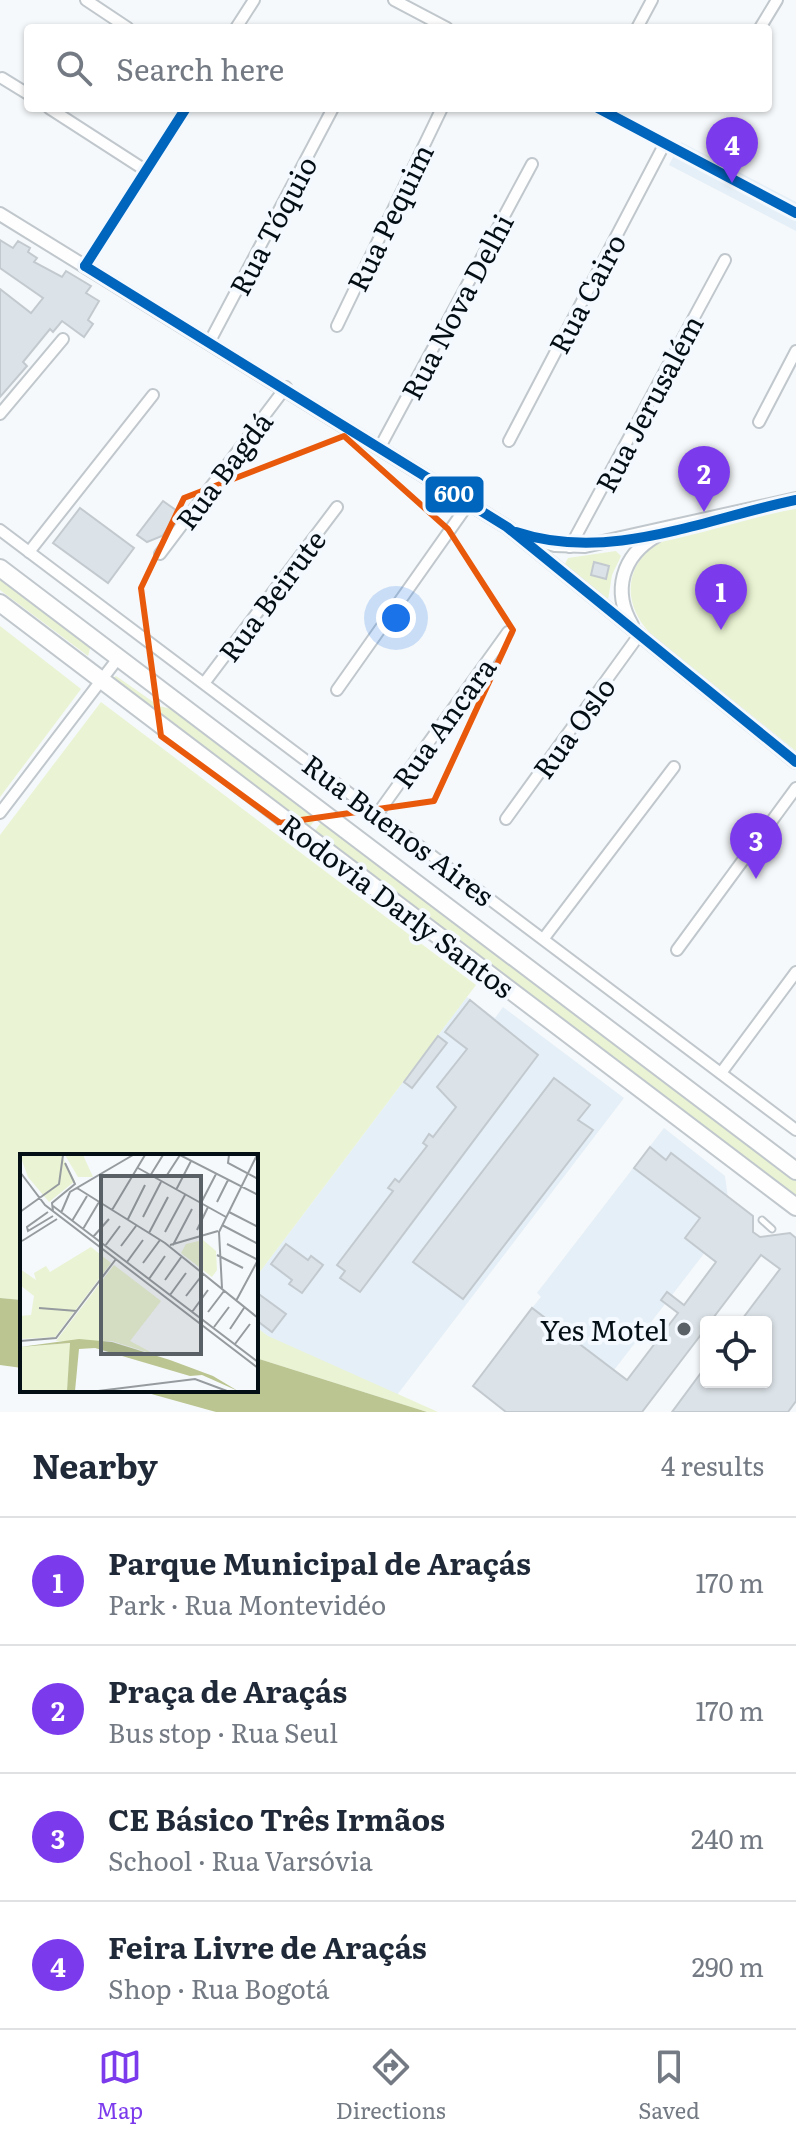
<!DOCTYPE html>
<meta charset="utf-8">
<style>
body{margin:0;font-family:Literata,serif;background:#f6f6f7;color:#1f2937}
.controls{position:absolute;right:24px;bottom:24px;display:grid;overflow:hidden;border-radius:8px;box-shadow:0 2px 6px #0004}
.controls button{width:72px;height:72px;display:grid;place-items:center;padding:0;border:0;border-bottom:2px solid #e0e1e3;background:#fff;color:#1f2937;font:40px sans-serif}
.you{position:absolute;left:396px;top:618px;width:28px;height:28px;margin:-20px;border:6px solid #fff;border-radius:50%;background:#1a73e8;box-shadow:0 0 0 12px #1a73e833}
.badge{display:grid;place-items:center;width:52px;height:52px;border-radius:50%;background:#7c3aed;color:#fff;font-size:26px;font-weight:700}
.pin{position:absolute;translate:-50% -66px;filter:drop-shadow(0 2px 4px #0008)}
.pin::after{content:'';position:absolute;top:42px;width:28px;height:24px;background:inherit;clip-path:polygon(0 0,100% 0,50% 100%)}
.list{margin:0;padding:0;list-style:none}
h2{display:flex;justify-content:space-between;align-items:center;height:104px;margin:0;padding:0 32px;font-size:34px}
h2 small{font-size:26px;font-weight:400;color:#747a83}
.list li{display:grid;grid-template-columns:52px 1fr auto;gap:24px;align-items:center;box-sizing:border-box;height:128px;padding:0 32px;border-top:2px solid #e0e1e3}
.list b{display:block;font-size:30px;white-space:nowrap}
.list p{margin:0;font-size:26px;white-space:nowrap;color:#747a83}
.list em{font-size:26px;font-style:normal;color:#747a83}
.icon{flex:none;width:44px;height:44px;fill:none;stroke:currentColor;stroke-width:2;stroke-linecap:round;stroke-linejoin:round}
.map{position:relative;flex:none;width:796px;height:1412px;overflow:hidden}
.search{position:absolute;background:#fff;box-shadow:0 2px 6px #0004;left:24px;right:24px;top:24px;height:88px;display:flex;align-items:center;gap:20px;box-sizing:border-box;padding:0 28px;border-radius:8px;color:#747a83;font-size:30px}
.sheet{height:616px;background:#fff}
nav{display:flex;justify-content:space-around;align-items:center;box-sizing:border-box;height:112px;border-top:2px solid #e0e1e3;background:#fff;font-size:22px;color:#747a83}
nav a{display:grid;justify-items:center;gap:4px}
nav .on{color:#7c3aed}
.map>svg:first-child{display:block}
.built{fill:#e5eff7}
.green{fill:#eaf3d3}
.water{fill:#bac591}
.building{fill:#dce3e8;stroke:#c3cacf;stroke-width:2}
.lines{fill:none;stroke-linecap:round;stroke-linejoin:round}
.service-casing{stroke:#c1c8cd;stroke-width:9}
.minor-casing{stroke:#c1c8cd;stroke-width:14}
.tertiary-casing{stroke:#c1c8cd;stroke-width:16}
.primary-casing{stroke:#c1c8cd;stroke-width:20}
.service{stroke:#fefefe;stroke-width:5}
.minor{stroke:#fefefe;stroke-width:10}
.tertiary{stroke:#fefefe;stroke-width:12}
.primary{stroke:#fefefe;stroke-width:16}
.bus-1-casing{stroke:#f3f9fe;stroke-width:16}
.bus-1{stroke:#0065bd;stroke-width:10}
.marked{fill:none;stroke:#e8590c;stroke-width:6;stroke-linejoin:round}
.poi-dot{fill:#596066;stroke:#f3f9fe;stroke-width:3}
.labels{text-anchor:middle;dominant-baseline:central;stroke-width:8;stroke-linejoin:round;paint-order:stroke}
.street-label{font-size:28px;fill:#040e15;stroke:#f3f9fe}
.poi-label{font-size:28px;fill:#040e15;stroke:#f3f9fe;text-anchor:end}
.inset-road{fill:none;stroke:#959b9f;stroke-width:2}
.view{fill:#596066;fill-opacity:0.15;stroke:#596066;stroke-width:4}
.inset-edge{fill:none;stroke:#040e15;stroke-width:4}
.line-badge{stroke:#f3f9fe;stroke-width:3}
.badge-label{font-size:22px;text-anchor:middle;font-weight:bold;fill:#fff}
</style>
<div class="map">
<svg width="796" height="1412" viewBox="0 0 796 1412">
<rect width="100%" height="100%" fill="#f6f9fb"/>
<g class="built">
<path d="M681,142L796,202V231L669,165Z"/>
<path d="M467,997L495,1018L503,1007L624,1098L397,1395L269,1337L256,1327V1277Z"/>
<path d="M664,1128L725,1176L728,1198L740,1207L614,1370L532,1308L541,1297L537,1293Z"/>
</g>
<g class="green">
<path d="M796,509V751L650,633C621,603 624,561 663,541C691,528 763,514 796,509Z"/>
<path d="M616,551L621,556L612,575L608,600L565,564L568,558Z"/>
<path d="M0,576L91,645L88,656L0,590Z"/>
<path d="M0,626L81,689L0,797Z"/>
<path d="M116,676L159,706L176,710L317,817L309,828L112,679Z"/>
<path d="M101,702L476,985L256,1277V1156H22V1300L0,1298V835Z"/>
<path d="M322,821L796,1181V1198L314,832Z"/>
<path d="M256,1327L268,1336L438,1412H427L256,1358Z"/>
</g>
<g class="water">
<path d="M0,1298L22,1300V1368L0,1365Z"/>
<path d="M256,1358L427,1412H216L137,1390H256Z"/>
</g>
<g class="building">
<path d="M0,240L13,248L18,241L30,248L28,252L37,258L34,262L62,277L66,271L91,286L86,293L99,301L88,320L93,324L84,337L62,321L53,332L50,329L23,362L27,366L0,397V289L31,313L43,298L0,268Z"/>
<path d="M163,501L180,513L162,536L147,542L137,535Z"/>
<path d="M80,508L134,548L108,583L53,543Z"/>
<path d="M594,562L609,566L606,579L591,575Z"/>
<path d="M470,1000L538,1055L360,1292L340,1278L345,1271L337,1265L393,1191L388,1188L395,1179L399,1182L427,1146L423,1143L429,1134L433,1137L456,1107L437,1087L467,1049L445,1032Z"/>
<path d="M438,1036L447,1043L412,1088L404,1082Z"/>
<path d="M554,1078L590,1105L578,1120L593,1130L463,1299L413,1262Z"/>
<path d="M650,1147L666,1160L671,1153L753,1216V1232L760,1237L790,1233L796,1238V1401L788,1412H672L706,1366V1382H766V1322H740L780,1269L761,1255L710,1322H706V1328L642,1412H506L473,1386L532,1308L627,1380L678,1313L661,1300L667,1292L684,1305L716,1262L685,1238L700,1218L634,1168Z"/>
<path d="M286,1244L308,1260L311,1256L323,1265L302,1293L289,1284L292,1280L271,1264Z"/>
<path d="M256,1292L286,1314L272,1332L256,1320Z"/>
</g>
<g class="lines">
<defs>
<path id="service" d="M762,1220L772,1229"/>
<g id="minor">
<path d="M86,0L128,28"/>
<path d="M394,0L447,28"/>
<path d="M236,28L254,0"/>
<path d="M637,28L652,0"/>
<path d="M760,28L777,0"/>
<path d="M2,78L28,94"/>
<path d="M49,108L145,170"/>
<path d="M598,108L796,213"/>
<path d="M85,266L186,108"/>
<path d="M337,326L442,108"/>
<path d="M210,341L333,108"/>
<path d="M0,414L63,339"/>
<path d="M759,422L796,351"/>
<path d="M509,441L664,145"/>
<path d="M380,447L532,164"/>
<path d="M0,530L796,1130"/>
<path d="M570,547L725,260"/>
<path d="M29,552L153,395"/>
<path d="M160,554L286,387"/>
<path d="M205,682L337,507"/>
<path d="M337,690L469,503"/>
<path d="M0,813L119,657"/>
<path d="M378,813L508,632"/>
<path d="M506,819L639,635"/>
<path d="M544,938L674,767"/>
<path d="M677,950L796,788"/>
<path d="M721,1073L796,972"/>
</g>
<g id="tertiary">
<path d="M0,214L507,527L796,762"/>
<path d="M524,536L555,545L585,546L796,499"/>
<path d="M632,625C612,591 622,556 656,536"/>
</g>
<g id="primary">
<path d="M0,568L796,1171"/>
<path d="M0,603L796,1207"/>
</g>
</defs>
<use href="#service" class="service-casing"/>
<use href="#minor" class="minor-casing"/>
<use href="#tertiary" class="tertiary-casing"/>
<use href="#primary" class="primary-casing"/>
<use href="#service" class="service"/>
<use href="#minor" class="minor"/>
<use href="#tertiary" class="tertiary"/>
<use href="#primary" class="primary"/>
<defs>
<g id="bus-1">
<path d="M598,108L796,213"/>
<path d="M85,266L507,527L796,762"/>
<path d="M85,266L186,108"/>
<path d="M516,532C609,563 704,519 796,500"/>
</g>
</defs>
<use href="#bus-1" class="bus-1-casing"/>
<use href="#bus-1" class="bus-1"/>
</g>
<path class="marked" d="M344,436L448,529L513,630L434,801L280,823L161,736L141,588L184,498Z"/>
<circle class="poi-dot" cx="684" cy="1329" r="8"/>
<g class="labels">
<g class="street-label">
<text transform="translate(389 217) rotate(-64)">Rua Pequim</text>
<text transform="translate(272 225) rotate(-62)">Rua Tóquio</text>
<text transform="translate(586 293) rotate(-62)">Rua Cairo</text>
<text transform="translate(456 306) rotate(-62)">Rua Nova Delhi</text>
<text transform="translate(648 403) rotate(-62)">Rua Jerusalém</text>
<text transform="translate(223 470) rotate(-53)">Rua Bagdá</text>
<text transform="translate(271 595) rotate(-53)">Rua Beirute</text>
<text transform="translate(443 722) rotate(-54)">Rua Ancara</text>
<text transform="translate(573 727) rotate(-54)">Rua Oslo</text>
<text transform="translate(399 829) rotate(37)">Rua Buenos Aires</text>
<text transform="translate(398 905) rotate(37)">Rodovia Darly Santos</text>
</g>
<g class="poi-label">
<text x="668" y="1329">Yes Motel</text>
</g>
</g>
<g transform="translate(20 1154)">
<rect width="238" height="238" fill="#f6f9fb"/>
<path d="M0,1H41L55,27L29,48L8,23ZM45,1H63L73,23H58ZM183,86L196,97L197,116L192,123L161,99L166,90ZM71,93L91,109L35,183L0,185V162L11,161L14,142L0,131V115L16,126L14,119L26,112L30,118ZM94,111L141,147L110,187L136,201L92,187H36ZM51,189L47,237H0V193Z" fill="#eaf3d3"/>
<path d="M59,185L92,188L150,206L193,222L218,237L182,221L170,222L75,194L59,195L55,237H47L50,189L0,193Z" fill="#bac591"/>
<path class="inset-road" d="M209,1L208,9L238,25M118,14L206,63M0,18L25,51L238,214M147,21L160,1L238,41M130,22L143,1M57,34L145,89L238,164M156,36L171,7M197,48L208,26M181,49L196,20M33,52L238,208M92,56L125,1M33,57L32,49L55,30L45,9M0,58L39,30L43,1M28,58L7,73L8,77L33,62M209,58L238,73M41,59L50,38L113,1M123,63L141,28M108,65L125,31M52,67L67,42M202,71L238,90M63,75L79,48M177,76L188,53M145,78L165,41M129,79L148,43M73,83L89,65M2,87L37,65M207,90L238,106M150,91L198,77M153,91L172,55M85,92L100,72M101,92L116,72M197,101L223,114M107,108L123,86M123,109L140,86M129,125L145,102M145,126L162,102M202,134L199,78L237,1M150,141L166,119M166,142L183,120M216,147L238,106M19,154L57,157M172,158L188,136M188,158L204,137M194,173L209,153M210,175L224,154M0,187L36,184L96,105M215,190L230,170M78,237L175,225L207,237"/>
<path class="view" d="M81,22H181V200H81Z"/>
<rect width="238" height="238" class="inset-edge"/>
</g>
<rect class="line-badge" x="424" y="475" width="61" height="39" rx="8" fill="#0065bd"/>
<g class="badge-label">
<text x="454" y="502">600</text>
</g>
</svg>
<div class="controls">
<button><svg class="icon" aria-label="locate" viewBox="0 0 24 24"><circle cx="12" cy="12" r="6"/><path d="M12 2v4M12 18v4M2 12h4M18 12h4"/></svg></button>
</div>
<div class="you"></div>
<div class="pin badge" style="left:721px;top:630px">1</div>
<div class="pin badge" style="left:704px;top:512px">2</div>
<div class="pin badge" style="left:756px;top:879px">3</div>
<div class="pin badge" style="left:732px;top:183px">4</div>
<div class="search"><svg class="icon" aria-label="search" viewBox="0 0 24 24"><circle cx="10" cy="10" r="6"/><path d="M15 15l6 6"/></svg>Search here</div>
</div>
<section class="sheet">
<h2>Nearby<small>4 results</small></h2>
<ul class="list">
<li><span class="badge">1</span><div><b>Parque Municipal de Araçás</b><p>Park · Rua Montevidéo</p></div><em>170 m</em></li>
<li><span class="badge">2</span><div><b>Praça de Araçás</b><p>Bus stop · Rua Seul</p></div><em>170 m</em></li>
<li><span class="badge">3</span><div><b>CE Básico Três Irmãos</b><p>School · Rua Varsóvia</p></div><em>240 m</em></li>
<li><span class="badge">4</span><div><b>Feira Livre de Araçás</b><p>Shop · Rua Bogotá</p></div><em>290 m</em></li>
</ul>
</section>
<nav>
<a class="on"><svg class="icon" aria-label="map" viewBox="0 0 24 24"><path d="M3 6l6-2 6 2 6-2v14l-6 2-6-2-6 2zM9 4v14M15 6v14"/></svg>Map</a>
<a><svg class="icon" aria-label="directions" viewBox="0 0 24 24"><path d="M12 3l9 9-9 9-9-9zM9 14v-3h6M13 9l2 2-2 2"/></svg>Directions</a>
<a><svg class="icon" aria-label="saved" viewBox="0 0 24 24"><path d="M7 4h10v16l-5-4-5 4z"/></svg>Saved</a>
</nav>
